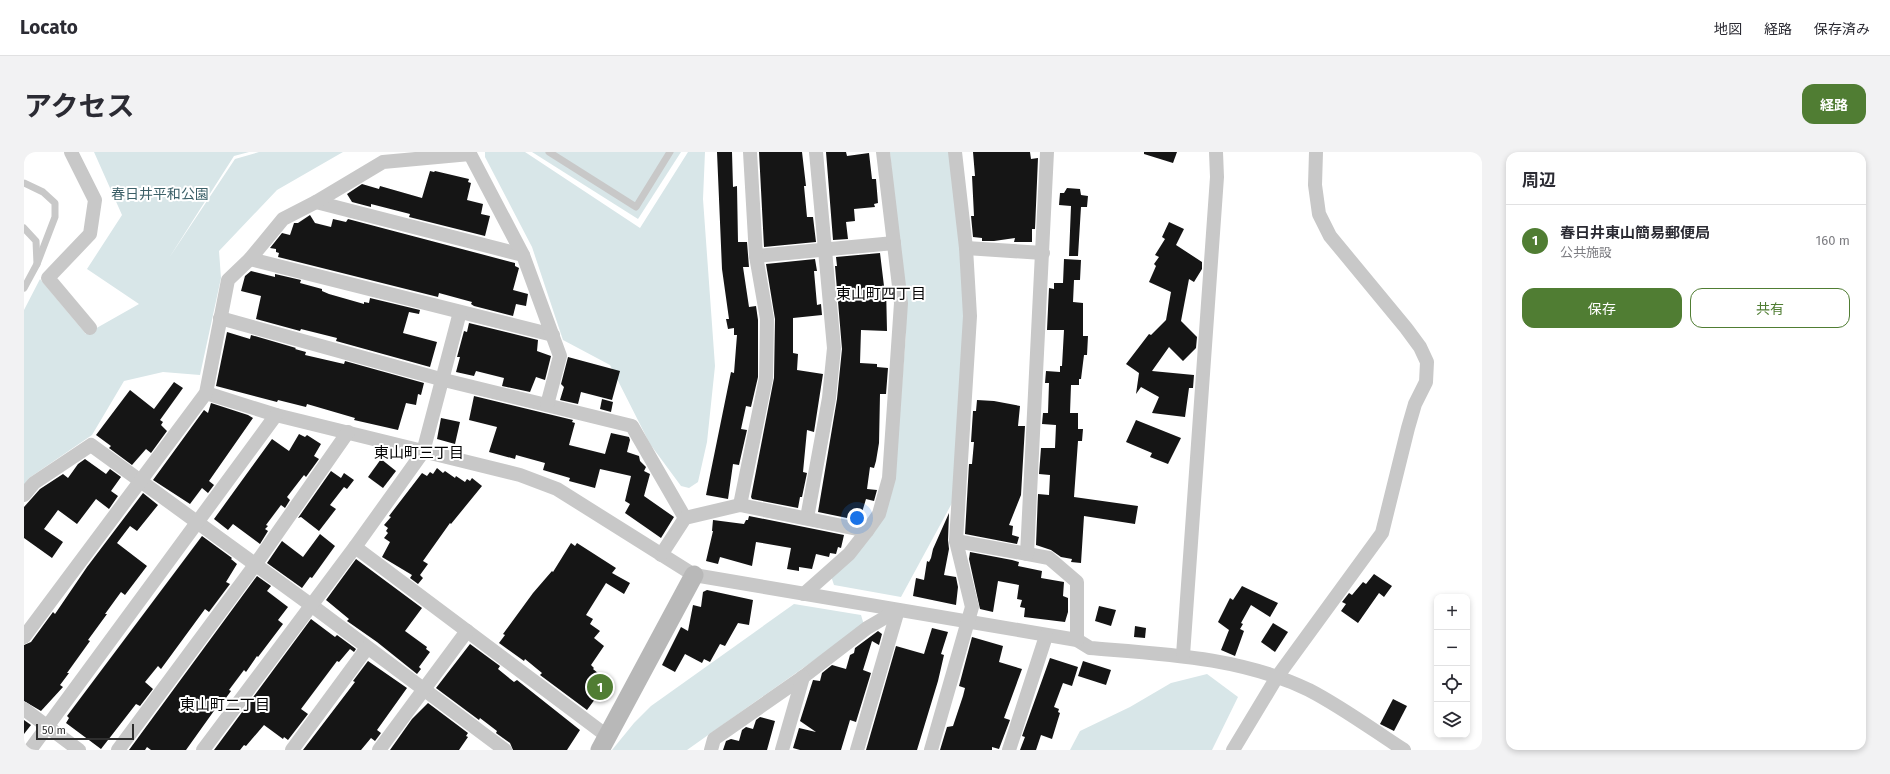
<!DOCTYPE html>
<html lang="ja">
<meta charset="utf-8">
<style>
body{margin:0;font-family:"Fira Sans","Noto Sans JP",sans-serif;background:#f2f2f3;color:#2b2b33}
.controls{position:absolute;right:12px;bottom:12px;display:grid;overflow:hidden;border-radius:8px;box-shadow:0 2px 6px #0003}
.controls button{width:36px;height:36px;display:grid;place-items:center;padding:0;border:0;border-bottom:1px solid #e1e1e2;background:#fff;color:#2b2b33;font:20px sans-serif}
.scale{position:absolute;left:12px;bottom:10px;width:98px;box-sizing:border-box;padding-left:4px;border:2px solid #2e2e2e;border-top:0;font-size:11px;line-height:14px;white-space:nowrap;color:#2e2e2e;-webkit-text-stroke:3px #fff;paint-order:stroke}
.you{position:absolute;left:833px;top:366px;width:14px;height:14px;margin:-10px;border:3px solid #fff;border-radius:50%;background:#1a73e8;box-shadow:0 0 0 6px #1a73e833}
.badge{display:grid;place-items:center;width:26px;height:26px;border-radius:50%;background:#507d33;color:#fff;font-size:13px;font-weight:700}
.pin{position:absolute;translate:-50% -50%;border:2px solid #fff;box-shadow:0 1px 4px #0006}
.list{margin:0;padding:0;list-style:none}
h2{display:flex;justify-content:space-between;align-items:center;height:52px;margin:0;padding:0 16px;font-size:17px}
h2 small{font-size:13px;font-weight:400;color:#7c7c81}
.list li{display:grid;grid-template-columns:26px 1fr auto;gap:12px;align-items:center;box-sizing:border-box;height:72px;padding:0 16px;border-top:1px solid #e1e1e2}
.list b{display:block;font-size:15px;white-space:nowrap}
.list p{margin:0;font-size:13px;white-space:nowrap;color:#7c7c81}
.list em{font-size:13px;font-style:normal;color:#7c7c81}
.actions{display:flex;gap:8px;padding:12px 16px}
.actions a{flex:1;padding:9px 0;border:1px solid #507d33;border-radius:12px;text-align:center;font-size:14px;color:#507d33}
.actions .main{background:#507d33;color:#fff}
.icon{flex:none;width:22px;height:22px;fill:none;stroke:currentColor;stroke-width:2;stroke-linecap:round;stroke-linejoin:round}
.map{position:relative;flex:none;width:1458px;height:598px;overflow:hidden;border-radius:12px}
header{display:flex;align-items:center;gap:24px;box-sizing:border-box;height:56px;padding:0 20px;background:#fff;border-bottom:1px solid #e1e1e2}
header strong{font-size:19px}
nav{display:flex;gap:22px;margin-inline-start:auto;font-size:14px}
.intro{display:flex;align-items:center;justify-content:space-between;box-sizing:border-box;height:96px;padding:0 24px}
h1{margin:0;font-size:28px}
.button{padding:10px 18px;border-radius:12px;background:#507d33;color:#fff;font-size:14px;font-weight:700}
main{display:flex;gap:24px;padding:0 24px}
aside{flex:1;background:#fff;border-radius:12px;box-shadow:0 2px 6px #0003}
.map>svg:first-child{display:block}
.green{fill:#d8e6e8}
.building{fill:#151515}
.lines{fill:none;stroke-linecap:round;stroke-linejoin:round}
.lane{stroke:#c8c8c8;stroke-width:7}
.street{stroke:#c8c8c8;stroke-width:14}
.secondary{stroke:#b8b8b8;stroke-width:19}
.labels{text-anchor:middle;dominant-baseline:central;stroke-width:4;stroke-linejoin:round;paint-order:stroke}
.park-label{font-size:14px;fill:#3c6068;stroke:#fff}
.neighbourhood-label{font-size:15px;fill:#000;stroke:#fff}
</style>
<header>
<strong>Locato</strong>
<nav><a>地図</a><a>経路</a><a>保存済み</a></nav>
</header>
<div class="intro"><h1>アクセス</h1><a class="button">経路</a></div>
<main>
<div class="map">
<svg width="1458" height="598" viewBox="0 0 1458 598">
<rect width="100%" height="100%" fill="#fff"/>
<g class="green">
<path d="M70,0H225L210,4L145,106L211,7L235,0H319L253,38L195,99L197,126L176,223L139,220L100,229L68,283L5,326L0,333V158L16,127L62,182L115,152L63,117L98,63Z"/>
<path d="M461,0H501L616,76L664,0H681L679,47L691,214L683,290L674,330L665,336L657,334L626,292L586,213L539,188L508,95L461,5Z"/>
<path d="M508,0H657L614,67Z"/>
<path d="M866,0H925L938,108L941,160L928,351L877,445L810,433L807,424C841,396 860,376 870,331L882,181Z"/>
<path d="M770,452L837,463L840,473L663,598H588L610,571L627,554Z"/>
<path d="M1183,522L1214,545L1188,598H1046L1056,579L1106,555L1147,531Z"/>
</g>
<g class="building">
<path d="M693,0H708L709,35L713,34L714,90H723L725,115H719L725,155L732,154L734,168V225L727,255L722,254L717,277L723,278L715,313L709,312L704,347L682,343L707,220L710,221L713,183H710V176L704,177L702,167H705L698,117Z"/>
<path d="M735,0H778L782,34H780L783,65H789L792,90L740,95Z"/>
<path d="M802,0H822L823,4L845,1L848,27H852L854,51L850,52L851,55L830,57L831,69L822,70L824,87L809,88Z"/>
<path d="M949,0H1006L1007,7L1014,6L1011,77H1008V90H990L991,86L970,89H958V86L949,85L947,64H950L948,24H951Z"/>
<path d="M1120,0H1153L1149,11L1120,2Z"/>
<path d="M406,19L410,20L411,19L445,27L444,30L447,31L443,48L459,52L457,62L466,64L461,84L385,65L386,62L347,52V55L328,50L323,42L338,32L355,37L356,34L398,46Z"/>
<path d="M1043,36L1056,37L1057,43L1064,44L1063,55H1057L1054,104H1045L1047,54L1035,53L1036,41H1040Z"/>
<path d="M286,63L291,71L307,75L309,67L322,70L324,67L491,111V114L495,116L489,138L504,142L502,154L492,152L489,164L450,154L447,152L448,150L415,141L414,145L254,105L255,101L252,100V97L246,96L258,81L266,83L270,71H274Z"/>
<path d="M1145,70L1160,77L1152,93L1178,110V117L1170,130L1165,127L1157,169L1173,185L1172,196L1159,209L1145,195L1128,219L1170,223L1169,236H1165L1161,265L1128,261L1135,245L1117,235L1112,242L1115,221L1102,212L1125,182L1127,183L1142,168L1147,140L1125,130L1132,114L1130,112L1135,105L1131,103L1141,87L1138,85Z"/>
<path d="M856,101L860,134H862L863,179L837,178L836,211L853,212V215L864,216L862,242H856L855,291L852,309L850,316L846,315L843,337L853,338L850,349L842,347L836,367L823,366L794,360L813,247L818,197L811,114H813L812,105Z"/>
<path d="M791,107L793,119H790L793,153L797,152L798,163L769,166V201L774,202L773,218L799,222L790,280L783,278L779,320L783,321L778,345H776L774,356L728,347L727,345L750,226L751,167L742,112Z"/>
<path d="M1040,107L1057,108L1056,128H1050L1049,150L1059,151V184H1064L1063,203H1060L1057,227H1055V233H1047L1046,261H1054V277H1059L1058,289H1054L1050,345L1114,354L1111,372L1060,364L1057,411L1047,410L1048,407L1037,405L1027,398L1012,393L1014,342L1025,343L1026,323L1015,322L1017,296H1031L1032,273L1018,272L1019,261H1024L1025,231H1021L1022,219L1036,220V214H1038L1040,178H1023L1025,136L1030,137V131H1039Z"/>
<path d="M227,119L251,125V122L277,128L276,131L298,137V139L305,142L340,152V150L345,151L346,146L396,158L395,162L385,160L379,181L413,190L406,215L312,189L313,186L277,177L276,179L232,167L237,144L217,139L221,124Z"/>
<path d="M445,171L514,188L513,199L527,204L521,228L512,225L506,240L478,234L480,226L452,219L450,224L432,220L436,205H433L440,179L443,180Z"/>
<path d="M203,180L226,187L227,183L272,196L271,197L282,200L281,203L320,212L321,209L400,231L397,243L394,242L392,253L382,251L374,278L330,268L331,266L283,252L282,255L254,248L253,250L192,234Z"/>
<path d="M544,205L596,219L588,248L557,240L554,252L536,248L540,235L537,232Z"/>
<path d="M150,230L159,236L136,268L139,270L137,273L143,279L127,301L122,297L108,313L85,296L87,294L72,283L106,238L130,257Z"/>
<path d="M450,244L549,268L548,270L551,271L545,293L581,302L587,281L605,285L606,288L603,300L615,304L616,309L622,315L620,319L626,322L620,344L650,365L637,386L601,361L606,352L601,349L607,324L576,317L571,336L545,329L546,326L519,318L521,311L492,303L491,307L465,300L473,275L445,268Z"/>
<path d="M578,247L589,250L587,260L576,257Z"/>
<path d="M953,248L970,249L996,254L994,274H1001L997,343L985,373L989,374L988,383L995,385L993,392L941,382L945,312H948L950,290H947L949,259H952Z"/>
<path d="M187,251L224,263L229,266L185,329L190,333L184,341L178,336L166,352L129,328L180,258L184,261Z"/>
<path d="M417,266L436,270L431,292L413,287Z"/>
<path d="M1112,268L1157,286L1144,312L1126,305L1128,301L1102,290Z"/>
<path d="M275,282L281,285L283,283L297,292L290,304L295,307L282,325L280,323L263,345L266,348L261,356L257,353L242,373L244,374L241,377L244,379L236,392L209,372L204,378L190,367L248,287L265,299Z"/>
<path d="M61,307L82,322L86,317L97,325L87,339L94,344L85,357L72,347L53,372L34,358L20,377L39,390L28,406L0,386V355L16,337L39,322L44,326L54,312Z"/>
<path d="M357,307L372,319L359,336L344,325Z"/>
<path d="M413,316L419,321L421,319L431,326L432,324L441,330L443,327L446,329L448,326L458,334L427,372L426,371L399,409L404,412L396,423L399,426L394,432L386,426L388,423L358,405L366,390L360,386L364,381L362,379L364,376L360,373L367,365L365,364L398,321L403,324L406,320L409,322Z"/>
<path d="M307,319L317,326L320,321L330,328L323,337L320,335L306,353L312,357L295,379L277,365L274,366Z"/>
<path d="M119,341L134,353L113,379L106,374L93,391L123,414L101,443L97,440L81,462H83L64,488L66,489L43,521H45L36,533L39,535L17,559L0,549V493L7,490L29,460L31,462L63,415Z"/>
<path d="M925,361L924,388L925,397L920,423L932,425L934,435L932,453L889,444L892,426L900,428L903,409L905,410L907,406L909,397Z"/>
<path d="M725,364L820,383L817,396L814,395L812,402L806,401L805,405L792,402L788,417L775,415V419L763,417L767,396L732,390L728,414L696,405L694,412L682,409L689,379H688L689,368L720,372L722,368H724Z"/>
<path d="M296,382L311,394L288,426L286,425L278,436L243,411L258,389L279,405Z"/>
<path d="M178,384L208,406L207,407L213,412L202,430L206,432L185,460L181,457L137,517L134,514L121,530L129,537L116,554L112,552L77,597L42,571L45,566L43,564Z"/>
<path d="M547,391L551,394L553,391L592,416L588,421L606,431L600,442L582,431L562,463L569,467L566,472L576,479L570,486L580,494L567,513L570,516L569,517L591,535L580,548L574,543L563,558L516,523L518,521L501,507L500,509L475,491L481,483L479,482L509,441L528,419L529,420Z"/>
<path d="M946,400L988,408L995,410L994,414L1018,419L1017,426L1040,430L1039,444L1044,446V460L1041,470L1000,465L1001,456L996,455L998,448L993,447L995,433L974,429L969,460L956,457L945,407Z"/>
<path d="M332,407L398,456L381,479L403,495L402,497L406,500L395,515L397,517L393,522L353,490L323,469L325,467L302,448Z"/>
<path d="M1350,422L1368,434L1360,445L1355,441L1334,471L1317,459L1322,452L1318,450L1325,441L1328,443L1339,430L1342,432Z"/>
<path d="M233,424L247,434L243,439L264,455L254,468L259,472L234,505L233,504L222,520L220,518L205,538L207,539L199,550L197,549L162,598H127L123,595L121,598H105Z"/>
<path d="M1218,434L1254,451L1246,465L1227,453L1217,471L1219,472L1216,477L1220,479L1211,504L1197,498L1205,478L1194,470L1206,446L1209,448Z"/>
<path d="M683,438L729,448L725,473L714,471L701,494L696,492L686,510L680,507L678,511L661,502L651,520L638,513L657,475L664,479L669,453L677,455L679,440Z"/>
<path d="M1075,454L1092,458L1087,474L1071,469Z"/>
<path d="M287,467L311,485L313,483L332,497L330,500L326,497L315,510L313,509L277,557L284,562L264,588L260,585L259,587L240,573L222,594L220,593L216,598H190Z"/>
<path d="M1249,471L1264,480L1251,500L1237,490Z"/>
<path d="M1111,474L1122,476L1121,486L1110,485Z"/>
<path d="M908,476L924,480L917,502L920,503L914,529L893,598H842L872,494L900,502Z"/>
<path d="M854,479L858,482L855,493L848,489L839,518L847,521L832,570L826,568L817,598H776L769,596L775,576L792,580L776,569L789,528L796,529L798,521L808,513L822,517L826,503L830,501L831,496Z"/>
<path d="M948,485L979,494L975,510L998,517L980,566L986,568L975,597L968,595V598H916L923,575L929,574L939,544L941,536L935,534Z"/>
<path d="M446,492L476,514L474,517L490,530L493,528L556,578L543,598H489L486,591L472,581L473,579L456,566L455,568L412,536Z"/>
<path d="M1026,506L1054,515L1048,534L1039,531L1030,555L1035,557L1034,560L1036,561L1028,587L1017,583L1012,598H996L1001,585L998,584Z"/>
<path d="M344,509L383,536L353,578L357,581L351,589L347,586L337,598H279L331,530L329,529Z"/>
<path d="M1059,509L1087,518L1082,533L1054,524Z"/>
<path d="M1369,547L1383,554L1370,579L1356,572Z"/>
<path d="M404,551L444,581L442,584L444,585L435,598H366L388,567Z"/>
<path d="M736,565L751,569L743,598H699L702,589L707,587L715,589L718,578L722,575L729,577L732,568Z"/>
<path d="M0,568L7,573L0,582Z"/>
</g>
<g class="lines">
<g class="lane">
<path d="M525,0L612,55L646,0"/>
<path d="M0,31L19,40L31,51V65L13,112"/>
<path d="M0,76L12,89L13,112L0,136"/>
</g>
<g class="street">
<path d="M47,0L71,48L66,82L24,126L66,176"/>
<path d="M292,50L499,103"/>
<path d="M942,96L1019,101"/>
<path d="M732,104L870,91"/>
<path d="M226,107L529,183"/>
<path d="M196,166L420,228L608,274L661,366"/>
<path d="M182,241L252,263L496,323L533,337L670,423L1053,488L1066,496C1140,502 1217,505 1285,538C1318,555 1349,578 1380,598"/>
<path d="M0,343L10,331L67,293L287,453L481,598"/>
<path d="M716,353L742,226L743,167L732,104L726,0"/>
<path d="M783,366L805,246L810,196L792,0"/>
<path d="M932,389L1025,406L1053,430V488"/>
<path d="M331,395L583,584"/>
<path d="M1003,402L1023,0"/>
<path d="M637,403L661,366L716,353L843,379"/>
<path d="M780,442L825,402L843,379L855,362L865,326L877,151L859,0"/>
<path d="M0,485L182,241L204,128L226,107L259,67L292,50L359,10L446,2L499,103L536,204L523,253"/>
<path d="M1159,503L1193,25L1192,0"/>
<path d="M0,557L55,598"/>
<path d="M6,598L252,263"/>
<path d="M94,598L231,413L324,280"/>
<path d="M179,598L331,395L399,300L436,160"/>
<path d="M268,598L343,496"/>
<path d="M355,598L443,479"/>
<path d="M687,598L690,587L779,525L843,476L874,458"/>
<path d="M758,598L779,525"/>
<path d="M833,598L874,458"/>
<path d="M907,598L948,455L932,389L946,164L942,96L931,0"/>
<path d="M985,598L1022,484"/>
<path d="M1209,598L1253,525L1358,381L1384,276L1391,252L1402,230L1403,210L1396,195L1382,176L1306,84L1295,62L1291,33L1292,0"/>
</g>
<path class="secondary" d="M576,598L670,423"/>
</g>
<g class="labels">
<g class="park-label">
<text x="136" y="42">春日井平和公園</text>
</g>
<g class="neighbourhood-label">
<text x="857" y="142">東山町四丁目</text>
<text x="395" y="301">東山町三丁目</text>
<text x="201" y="553">東山町二丁目</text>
</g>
</g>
</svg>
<div class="controls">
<button>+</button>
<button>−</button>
<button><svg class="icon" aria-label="locate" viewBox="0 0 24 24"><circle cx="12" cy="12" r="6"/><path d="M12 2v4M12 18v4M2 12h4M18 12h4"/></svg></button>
<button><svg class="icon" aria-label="layers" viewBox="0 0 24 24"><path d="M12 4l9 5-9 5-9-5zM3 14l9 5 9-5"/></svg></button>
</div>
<div class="scale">50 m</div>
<div class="you"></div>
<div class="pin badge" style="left:576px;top:535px">1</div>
</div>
<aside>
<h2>周辺<small></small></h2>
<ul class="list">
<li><span class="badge">1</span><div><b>春日井東山簡易郵便局</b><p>公共施設</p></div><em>160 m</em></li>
</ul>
<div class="actions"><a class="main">保存</a><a>共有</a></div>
</aside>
</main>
